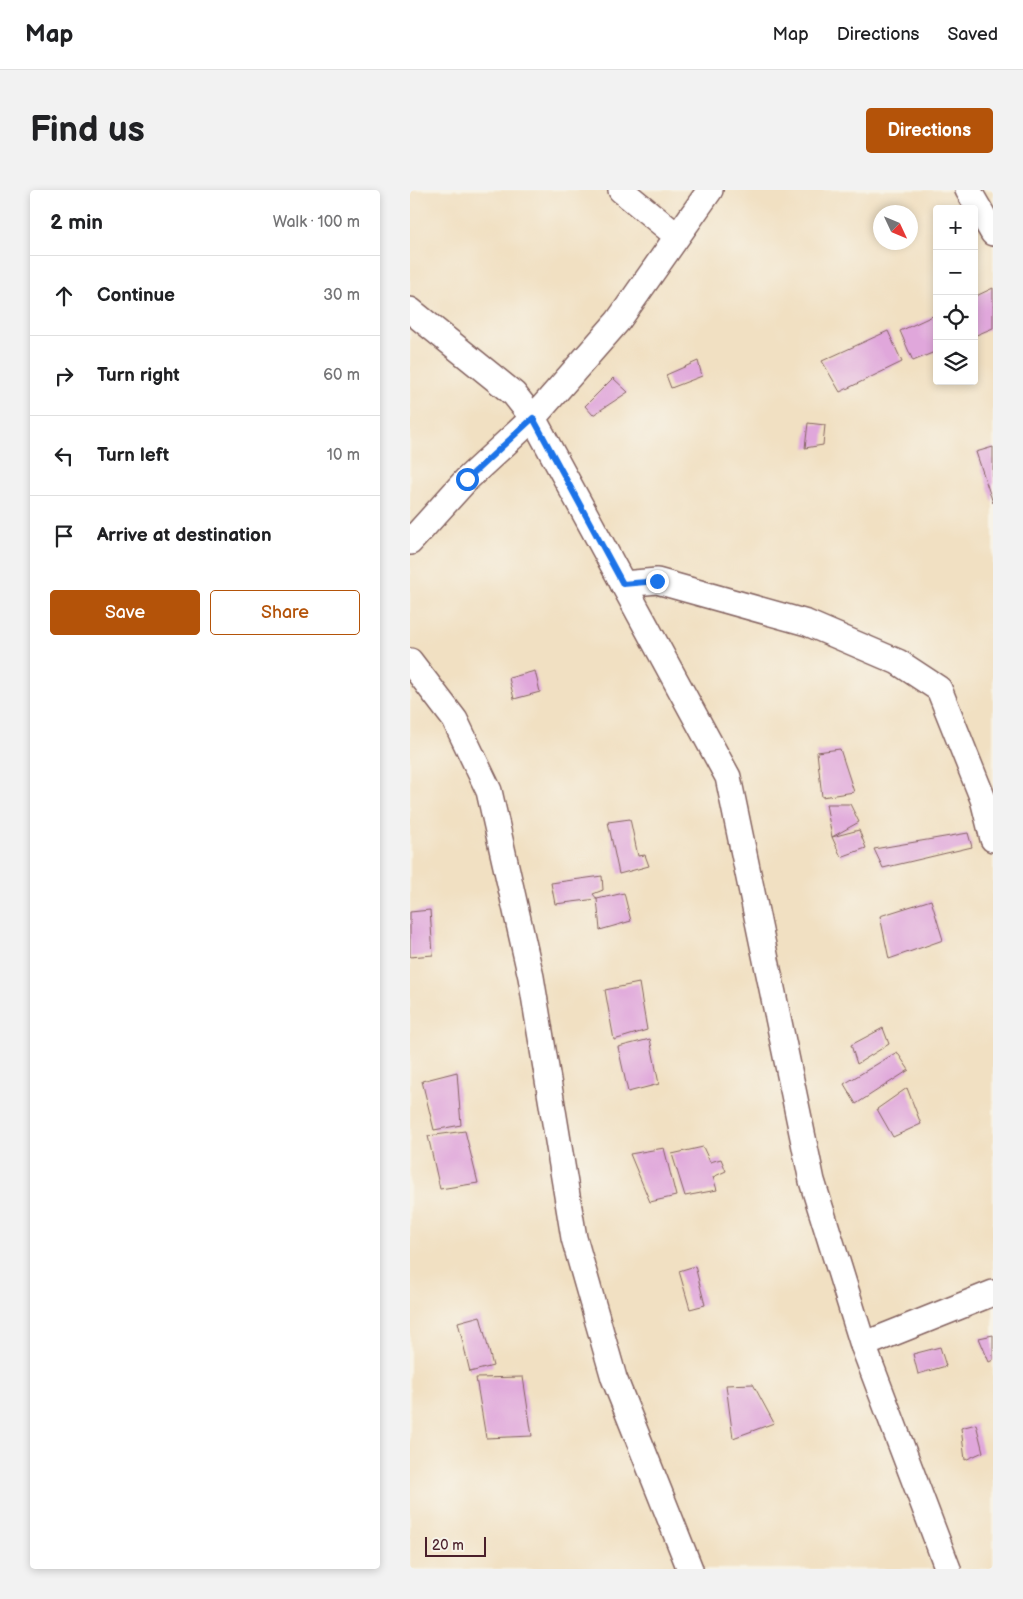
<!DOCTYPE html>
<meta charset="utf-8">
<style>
body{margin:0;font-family:"Balsamiq Sans",sans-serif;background:#f2f2f2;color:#202124}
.controls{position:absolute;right:15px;top:15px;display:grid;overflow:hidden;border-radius:5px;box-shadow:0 2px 8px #0003}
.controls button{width:45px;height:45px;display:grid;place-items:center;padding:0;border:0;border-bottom:1px solid #e0e0e0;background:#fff;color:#202124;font:25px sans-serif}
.compass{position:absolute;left:463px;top:15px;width:45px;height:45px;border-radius:50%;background:#fff;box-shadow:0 2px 8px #0003;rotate:134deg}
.scale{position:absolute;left:15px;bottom:12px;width:61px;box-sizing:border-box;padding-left:5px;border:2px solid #4a1f2b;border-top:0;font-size:14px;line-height:18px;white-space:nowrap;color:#4a1f2b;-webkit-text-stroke:4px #f7f3e8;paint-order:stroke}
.stop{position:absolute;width:15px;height:15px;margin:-11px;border:4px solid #1a73e8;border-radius:50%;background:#fff}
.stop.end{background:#1a73e8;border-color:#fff;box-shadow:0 1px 5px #0008}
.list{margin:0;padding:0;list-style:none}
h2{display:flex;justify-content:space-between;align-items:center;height:65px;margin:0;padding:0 20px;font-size:21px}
h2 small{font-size:16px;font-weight:400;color:#757577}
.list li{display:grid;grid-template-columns:32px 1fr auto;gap:15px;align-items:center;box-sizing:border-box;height:80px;padding:0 20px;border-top:1px solid #e0e0e0}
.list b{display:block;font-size:19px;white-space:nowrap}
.list em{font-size:16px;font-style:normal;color:#757577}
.actions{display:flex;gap:10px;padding:15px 20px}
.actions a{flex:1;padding:11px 0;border:1px solid #b45309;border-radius:5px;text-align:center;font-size:18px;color:#b45309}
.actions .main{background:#b45309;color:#fff}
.icon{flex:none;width:28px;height:28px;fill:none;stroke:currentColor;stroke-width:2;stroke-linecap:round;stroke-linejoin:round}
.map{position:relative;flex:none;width:583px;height:1379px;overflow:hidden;border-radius:5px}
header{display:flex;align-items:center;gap:30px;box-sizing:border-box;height:70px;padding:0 25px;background:#fff;border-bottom:1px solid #e0e0e0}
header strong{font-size:24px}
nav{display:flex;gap:28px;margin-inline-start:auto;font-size:18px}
.intro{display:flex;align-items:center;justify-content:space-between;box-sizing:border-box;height:120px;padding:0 30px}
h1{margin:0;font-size:35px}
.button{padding:12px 22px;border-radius:5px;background:#b45309;color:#fff;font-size:18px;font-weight:700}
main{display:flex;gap:30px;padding:0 30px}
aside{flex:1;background:#fff;border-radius:5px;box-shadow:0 2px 8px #0003}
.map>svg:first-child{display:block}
.building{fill:#e0a7db}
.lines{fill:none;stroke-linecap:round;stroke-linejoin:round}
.minor-casing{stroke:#846360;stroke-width:28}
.minor{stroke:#fff;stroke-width:25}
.route{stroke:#1a73e8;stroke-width:6}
</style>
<header>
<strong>Map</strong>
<nav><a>Map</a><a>Directions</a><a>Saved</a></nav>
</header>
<div class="intro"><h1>Find us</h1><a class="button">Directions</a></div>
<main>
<aside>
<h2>2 min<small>Walk · 100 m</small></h2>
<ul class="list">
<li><svg class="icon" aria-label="ahead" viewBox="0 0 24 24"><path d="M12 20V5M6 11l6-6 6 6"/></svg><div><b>Continue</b></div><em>30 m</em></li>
<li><svg class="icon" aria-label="right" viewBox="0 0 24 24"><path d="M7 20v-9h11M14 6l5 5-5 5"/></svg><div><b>Turn right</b></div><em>60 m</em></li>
<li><svg class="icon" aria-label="left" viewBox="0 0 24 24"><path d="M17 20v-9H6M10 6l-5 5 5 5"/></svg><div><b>Turn left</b></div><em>10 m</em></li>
<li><svg class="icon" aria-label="arrive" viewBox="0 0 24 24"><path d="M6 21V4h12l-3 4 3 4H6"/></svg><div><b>Arrive at destination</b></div></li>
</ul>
<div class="actions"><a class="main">Save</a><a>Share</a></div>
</aside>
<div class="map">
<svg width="583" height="1379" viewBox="0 0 583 1379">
<rect width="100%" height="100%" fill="#f7f3e8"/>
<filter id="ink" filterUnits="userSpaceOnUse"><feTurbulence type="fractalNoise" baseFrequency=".02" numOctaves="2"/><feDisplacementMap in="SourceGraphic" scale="10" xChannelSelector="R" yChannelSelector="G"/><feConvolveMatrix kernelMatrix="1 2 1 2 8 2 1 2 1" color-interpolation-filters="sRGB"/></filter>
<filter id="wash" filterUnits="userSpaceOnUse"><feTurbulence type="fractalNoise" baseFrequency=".0096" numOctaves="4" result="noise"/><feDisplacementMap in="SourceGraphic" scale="20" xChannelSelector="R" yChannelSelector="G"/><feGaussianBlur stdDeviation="1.12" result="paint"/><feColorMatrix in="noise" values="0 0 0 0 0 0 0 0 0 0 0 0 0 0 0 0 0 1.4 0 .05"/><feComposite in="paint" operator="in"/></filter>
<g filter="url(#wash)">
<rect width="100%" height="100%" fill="#f1e0c2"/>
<g id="blocks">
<g class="building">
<path d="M583,98V138L564,146V107Z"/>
<path d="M527,124V161L503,171L490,141Z"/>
<path d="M478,141L492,172L430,202L412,171Z"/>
<path d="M288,171L292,186L261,198L256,185Z"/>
<path d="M203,188L218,202L183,225L175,216Z"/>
<path d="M398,233L415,235L413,255L395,258Z"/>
<path d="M583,257V313L566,262Z"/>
<path d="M125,481L130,502L104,509L99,488Z"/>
<path d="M430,559L444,602L412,607L407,562Z"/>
<path d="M416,614H440L449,632L422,647L449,640L456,658L431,667L422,647Z"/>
<path d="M220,629L228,666L235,665L239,676L209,684L198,632Z"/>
<path d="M558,643L562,657L473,678L464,659Z"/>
<path d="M192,686L193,700L183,704L187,709L214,703L221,731L190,740L187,709L145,714L141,693Z"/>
<path d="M521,710L533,750L479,769L470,726Z"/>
<path d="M20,720L23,765L0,767V722Z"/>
<path d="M229,793L237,840L204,850L195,800Z"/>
<path d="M473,838L479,854L447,874L441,855Z"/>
<path d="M240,849L249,894L218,902L208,857Z"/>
<path d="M487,862L499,880L446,914L434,894Z"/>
<path d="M47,882L51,935L24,940L12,891Z"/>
<path d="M497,898L511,934L483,947L467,919Z"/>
<path d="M55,941L68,993L30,999L18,946Z"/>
<path d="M293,957L300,972L311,969L316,981L303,987L307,1000L275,1006L262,964Z"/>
<path d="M254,958L266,1006L240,1012L220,964Z"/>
<path d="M285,1076L295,1115L280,1119L269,1081Z"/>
<path d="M70,1126L83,1176L60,1182L48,1132Z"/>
<path d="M583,1145V1170L579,1172L569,1148Z"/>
<path d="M530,1157L536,1176L508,1184L503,1164Z"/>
<path d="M113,1187L122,1246L76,1248L66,1188Z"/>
<path d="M343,1194L364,1233L323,1248L316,1195Z"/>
<path d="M566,1234L573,1262L555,1270L551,1238Z"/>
</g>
</g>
</g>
<g filter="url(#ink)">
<use href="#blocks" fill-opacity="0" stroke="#846360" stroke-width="1"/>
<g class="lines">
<defs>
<g id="minor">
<path d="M211,0L267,46"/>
<path d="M558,0L583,43"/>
<path d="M0,120L104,204L123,228L318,587L402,991L453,1155L538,1379"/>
<path d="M0,352L57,289L123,228L208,131L300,0"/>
<path d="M213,394L247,391L397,433L488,472L529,499L573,609L583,649"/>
<path d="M0,471L45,530L79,601L121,787L164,1048L204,1188L280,1379"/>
<path d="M453,1155L583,1103"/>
</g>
</defs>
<use href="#minor" class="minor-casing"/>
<use href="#minor" class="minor"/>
</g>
</g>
<g class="lines" filter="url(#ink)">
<path class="route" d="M57,289L123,228L213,394L247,391"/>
</g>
</svg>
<div class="controls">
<button>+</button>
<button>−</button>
<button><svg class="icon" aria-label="locate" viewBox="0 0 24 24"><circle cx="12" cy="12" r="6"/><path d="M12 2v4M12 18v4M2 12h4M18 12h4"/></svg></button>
<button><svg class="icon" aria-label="layers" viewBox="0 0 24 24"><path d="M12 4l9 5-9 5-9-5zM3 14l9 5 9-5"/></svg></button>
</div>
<svg class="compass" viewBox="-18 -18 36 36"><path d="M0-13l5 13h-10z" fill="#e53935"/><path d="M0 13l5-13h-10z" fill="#757577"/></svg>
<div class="scale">20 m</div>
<div class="stop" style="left:57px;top:289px"></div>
<div class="stop end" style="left:247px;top:391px"></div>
</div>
</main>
